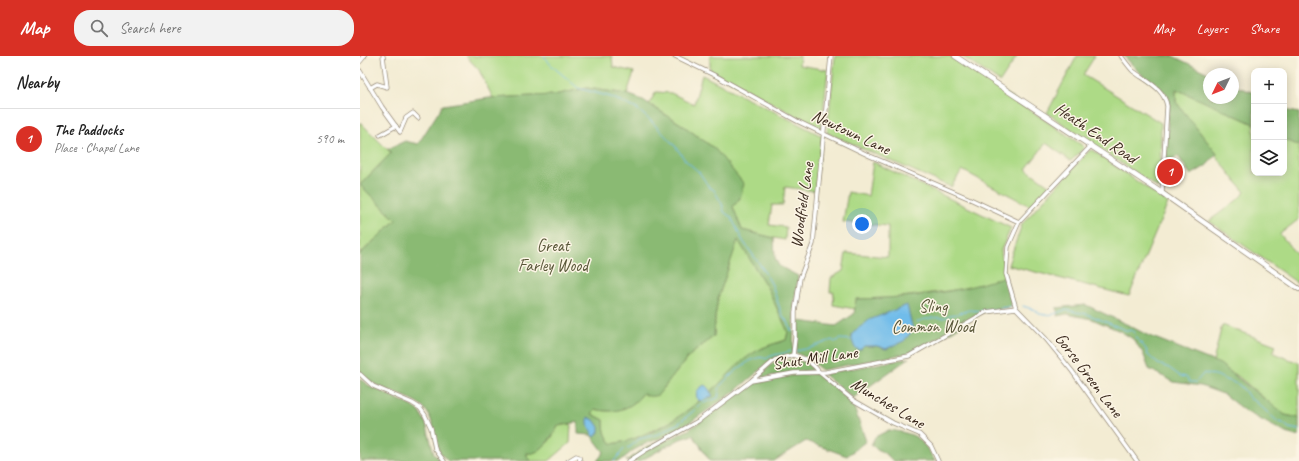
<!DOCTYPE html>
<meta charset="utf-8">
<style>
body{margin:0;font-family:Caveat,sans-serif;background:#f2f2f2;color:#222}
.controls{position:absolute;right:12px;top:12px;display:grid;overflow:hidden;border-radius:8px;box-shadow:0 2px 10px #0003}
.controls button{width:36px;height:36px;display:grid;place-items:center;padding:0;border:0;border-bottom:1px solid #e0e0e0;background:#fff;color:#222;font:20px sans-serif}
.compass{position:absolute;left:843px;top:12px;width:36px;height:36px;border-radius:50%;background:#fff;box-shadow:0 2px 10px #0003;rotate:227deg}
.you{position:absolute;left:502px;top:168px;width:14px;height:14px;margin:-10px;border:3px solid #fff;border-radius:50%;background:#1a73e8;box-shadow:0 0 0 6px #1a73e833}
.badge{display:grid;place-items:center;width:26px;height:26px;border-radius:50%;background:#d93025;color:#fff;font-size:13px;font-weight:700}
.pin{position:absolute;translate:-50% -50%;border:2px solid #fff;box-shadow:0 1px 4px #0006}
.list{margin:0;padding:0;list-style:none}
h2{display:flex;justify-content:space-between;align-items:center;height:52px;margin:0;padding:0 16px;font-size:17px}
h2 small{font-size:13px;font-weight:400;color:#767676}
.list li{display:grid;grid-template-columns:26px 1fr auto;gap:12px;align-items:center;box-sizing:border-box;height:60px;padding:0 16px;border-top:1px solid #e0e0e0}
.list b{display:block;font-size:15px;white-space:nowrap}
.list p{margin:0;font-size:13px;white-space:nowrap;color:#767676}
.list em{font-size:13px;font-style:normal;color:#767676}
.icon{flex:none;width:22px;height:22px;fill:none;stroke:currentColor;stroke-width:2;stroke-linecap:round;stroke-linejoin:round}
.map{position:relative;flex:none;width:939px;height:405px;overflow:hidden}
header{display:flex;align-items:center;gap:24px;box-sizing:border-box;height:56px;padding:0 20px;background:#d93025;color:#fff}
header strong{font-size:19px}
nav{display:flex;gap:22px;margin-inline-start:auto;font-size:14px}
.search{width:280px;height:36px;background:#f2f2f2;display:flex;align-items:center;gap:10px;box-sizing:border-box;padding:0 14px;border-radius:16px;color:#767676;font-size:15px}
main{display:flex}
aside{flex:1;background:#fff}
.map>svg:first-child{display:block}
.green{fill:#adda86;stroke:#748252}
.forest{fill:#8aba73;stroke:#627248;fill-rule:evenodd}
.water{fill:#70bcea;stroke:#567384}
.lines{fill:none;stroke-linecap:round;stroke-linejoin:round}
.stream{stroke:#70bcea;stroke-width:1}
.minor-casing{stroke:#978b78;stroke-width:5}
.tertiary-casing{stroke:#978b78;stroke-width:6}
.minor{stroke:#fff;stroke-width:3.5}
.tertiary{stroke:#fff;stroke-width:4.5}
.labels{text-anchor:middle;dominant-baseline:central;stroke-width:3;stroke-linejoin:round;paint-order:stroke}
.street-label{font-size:17px;fill:#3b2a1e;stroke:#fcf5e5}
.park-label{font-size:17px;fill:#585638;stroke:#fcf5e5}
</style>
<header>
<strong>Map</strong>
<div class="search"><svg class="icon" aria-label="search" viewBox="0 0 24 24"><circle cx="10" cy="10" r="6"/><path d="M15 15l6 6"/></svg>Search here</div>
<nav><a>Map</a><a>Layers</a><a>Share</a></nav>
</header>
<main>
<aside>
<h2>Nearby<small></small></h2>
<ul class="list">
<li><span class="badge">1</span><div><b>The Paddocks</b><p>Place · Chapel Lane</p></div><em>590 m</em></li>
</ul>
</aside>
<div class="map">
<svg width="939" height="405" viewBox="0 0 939 405">
<rect width="100%" height="100%" fill="#fcf5e5"/>
<filter id="ink" filterUnits="userSpaceOnUse"><feTurbulence type="fractalNoise" baseFrequency=".025" numOctaves="2"/><feDisplacementMap in="SourceGraphic" scale="8" xChannelSelector="R" yChannelSelector="G"/><feConvolveMatrix kernelMatrix="1 2 1 2 8 2 1 2 1" color-interpolation-filters="sRGB"/></filter>
<filter id="wash" filterUnits="userSpaceOnUse"><feTurbulence type="fractalNoise" baseFrequency=".012" numOctaves="4" result="noise"/><feDisplacementMap in="SourceGraphic" scale="16" xChannelSelector="R" yChannelSelector="G"/><feGaussianBlur stdDeviation="0.9" result="paint"/><feColorMatrix in="noise" values="0 0 0 0 0 0 0 0 0 0 0 0 0 0 0 0 0 1.4 0 .05"/><feComposite in="paint" operator="in"/></filter>
<g filter="url(#wash)">
<rect width="100%" height="100%" fill="#f3ecd3"/>
<g class="green">
<path d="M106,0H252L253,11L274,16L267,38L227,32L194,39L133,42L119,14Z"/>
<path d="M350,0H440L439,9L468,14L461,73L350,14Z"/>
<path d="M475,0H590L723,90L724,92L711,105L686,87L666,113L690,130L670,150L602,114L591,131L467,77Z"/>
<path d="M602,0H657L640,26Z"/>
<path d="M717,0H735L723,19L801,67L800,131L798,132L687,57Z"/>
<path d="M342,19L462,80L455,135L425,131L423,149H412L409,169L426,171L425,184L414,182L382,174L373,151L380,142L355,93L321,68L289,48L296,36L311,37L334,48Z"/>
<path d="M816,33L894,68V117H924V83L939,90V163L920,178L939,202V228L849,165L876,145L885,136C874,124 866,112 856,100L857,98L816,46Z"/>
<path d="M0,66L31,97L0,129L36,164L0,198Z"/>
<path d="M732,94L808,147L769,240L648,209L662,168L729,95Z"/>
<path d="M513,106L651,172L641,194L645,222L624,228L594,234L534,242L497,243L495,253L473,249L474,236H470L471,222L483,215L486,197L528,201V170L483,166L488,136L508,140Z"/>
<path d="M378,183L408,233L428,276L426,284L402,292L349,337L315,364L269,385L252,388C245,380 244,374 244,364L232,358L235,353C253,358 272,353 283,337L303,333L329,300L354,280L355,261L358,242Z"/>
<path d="M862,269L916,289L913,297L939,307V362L925,359L912,349L879,321L853,306Z"/>
<path d="M211,368L210,387L189,405H171L167,401V397C181,397 193,383 198,370Z"/>
</g>
<g class="forest">
<path d="M764,0H813L850,18L849,42H873V29L894,37V68L816,33V46L857,98L846,110L831,119L818,100L805,109L809,48L806,37L779,16Z"/>
<path d="M227,32L267,38L283,44L304,58L321,68L355,93L384,128L380,142L373,151L382,174L414,182L415,202L419,210L438,220L434,250L433,300L414,302L374,336L329,367L312,378L287,387L274,394L260,405H237L244,396L231,379L218,378V366L198,370C194,378 183,395 173,397C171,398 169,397 167,397V401L171,405H88C84,401 80,398 78,393C73,378 75,362 62,350C43,335 16,336 0,316V198L36,164L0,129L31,97L28,93L45,85L58,88L83,49L129,42L194,39ZM378,184L408,233L428,276L426,284C419,287 410,288 403,292C385,299 371,316 358,329C328,357 292,382 252,388C245,380 244,374 244,364L232,358L235,353C254,358 271,354 283,337C288,341 291,341 298,339L329,300L354,280L355,261L358,242Z"/>
<path d="M924,54L939,57V90L924,83Z"/>
<path d="M639,222H645L652,246L651,251L620,257L593,275L548,297L462,314L447,302L436,297L439,265L476,270L494,258L496,243C543,242 595,238 639,222ZM547,250L540,286L526,293L517,290H504L492,285V279L510,264Z"/>
<path d="M726,249L768,269L787,279L860,308L925,359L939,362V381L926,377L885,355L863,338L841,330L814,326L789,313L783,297L773,283L760,275L732,263L707,258L697,260L698,257L696,252Z"/>
<path d="M549,302L493,342L463,318Z"/>
<path d="M434,304L448,307L454,314L433,316L395,323L415,305Z"/>
<path d="M458,318L492,346L506,385L487,400L446,385L414,405H350L333,379L320,383L280,405H266L286,391L312,382L330,373L391,328L434,319Z"/>
<path d="M0,323L8,329L52,350L59,355L66,367L74,398L81,405H0Z"/>
<path d="M529,374C557,378 561,381 575,405H533L527,399L511,389L515,381Z"/>
</g>
<g class="water">
<path d="M547,249L553,274L544,285L526,293L517,290H504L500,294L495,292C486,274 499,274 509,264Z"/>
<path d="M345,329L348,332L353,340L342,345L338,344C334,337 338,332 345,329Z"/>
<path d="M228,361L234,364L239,371V376L235,381L233,380L228,368Z"/>
</g>
<g class="lines">
<g class="stream">
<path d="M184,0L191,9L218,32L251,41L277,53L291,65L316,91L325,104L339,116L349,131L354,134L362,148L364,156L371,161L383,185L401,210L412,229L421,256L424,262L428,266L432,276"/>
<path d="M663,250L675,254L680,258L686,259L694,258L705,254L727,258L768,275L771,274L774,276L776,281L786,293L788,299L798,308L809,312L820,320L826,321L830,326H836L844,317C848,319 851,318 855,319C861,320 864,325 871,325L874,327L878,328L885,335L890,343L895,345L918,366L923,367L929,372L939,374"/>
<path d="M557,266C566,262 575,261 584,262L590,259L597,258L609,254L622,255L653,250"/>
<path d="M436,295L450,292L472,284L475,286L480,283L492,284"/>
<path d="M254,405L264,393L270,391L279,383L299,378L319,367L343,347L358,342L360,330C368,321 395,295 406,303C414,297 422,299 431,295"/>
</g>
</g>
</g>
<g filter="url(#ink)">
<g class="lines">
<defs>
<g id="minor">
<path d="M315,0L358,21L437,65L464,78L510,100L608,142L659,166"/>
<path d="M471,0L453,188L440,222L435,256V282L433,299L447,304L455,311L460,317L493,344L533,367L559,378L571,390L578,405"/>
<path d="M761,0C765,5 769,11 773,15C786,25 804,32 807,50L802,137"/>
<path d="M0,15L22,51L40,76L46,62L53,57L58,62"/>
<path d="M10,32L17,28L27,31L23,0"/>
<path d="M20,79L36,70"/>
<path d="M731,90L659,166L648,191L646,218L656,252L686,283L712,315L777,405"/>
<path d="M0,318L13,330L52,347L60,352L65,359L71,372L75,393L84,405"/>
<path d="M392,324L415,304L433,299"/>
<path d="M208,405L216,400L219,401L220,405"/>
<path d="M269,405L286,394L338,365L391,325L434,317L466,316L549,300L626,256L656,252"/>
</g>
<g id="tertiary">
<path d="M595,0L802,137L939,233"/>
<path d="M0,5L4,0"/>
</g>
</defs>
<use href="#minor" class="minor-casing"/>
<use href="#tertiary" class="tertiary-casing"/>
<use href="#minor" class="minor"/>
<use href="#tertiary" class="tertiary"/>
</g>
</g>
<g class="labels">
<g class="street-label">
<text transform="translate(491 76) rotate(25)">Newtown Lane</text>
<text transform="translate(736 77) rotate(34)">Heath End Road</text>
<text transform="translate(442 149) rotate(-82)">Woodfield Lane</text>
<text transform="translate(455 302) rotate(-8)">Shut Mill Lane</text>
<text transform="translate(729 319) rotate(53)">Gorse Green Lane</text>
<text transform="translate(528 347) rotate(31)">Munches Lane</text>
</g>
<g class="park-label">
<text x="193" y="189">Great<tspan x="193" dy="20">Farley Wood</tspan></text>
<text x="573" y="250">Sling<tspan x="573" dy="20">Common Wood</tspan></text>
</g>
</g>
</svg>
<div class="controls">
<button>+</button>
<button>−</button>
<button><svg class="icon" aria-label="layers" viewBox="0 0 24 24"><path d="M12 4l9 5-9 5-9-5zM3 14l9 5 9-5"/></svg></button>
</div>
<svg class="compass" viewBox="-18 -18 36 36"><path d="M0-13l5 13h-10z" fill="#e53935"/><path d="M0 13l5-13h-10z" fill="#767676"/></svg>
<div class="you"></div>
<div class="pin badge" style="left:810px;top:116px">1</div>
</div>
</main>
